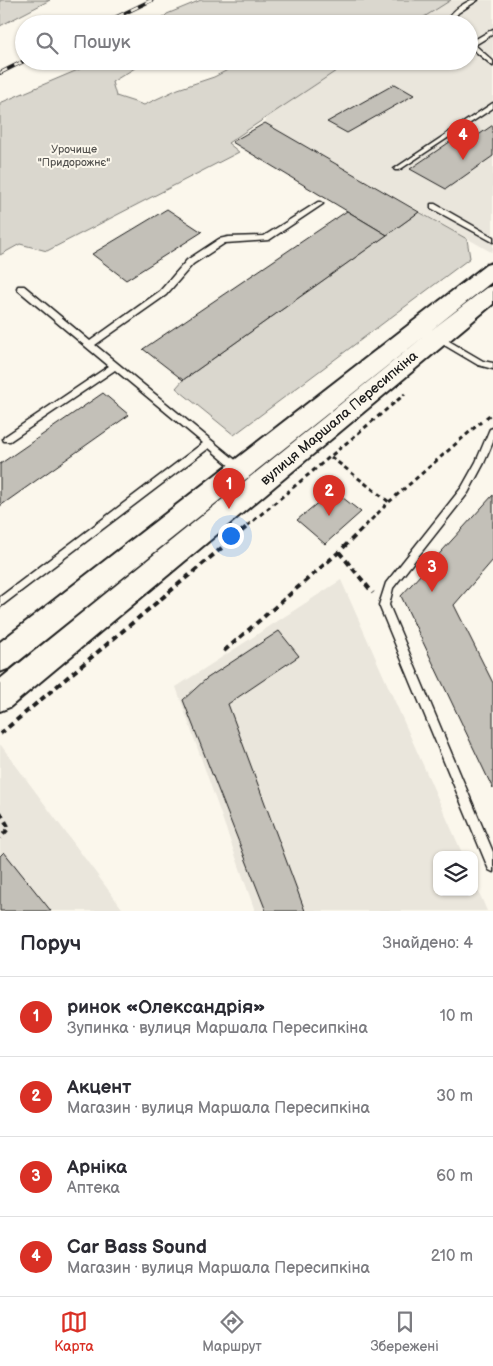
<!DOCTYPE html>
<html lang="uk">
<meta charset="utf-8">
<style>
body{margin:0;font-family:"Balsamiq Sans",sans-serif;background:#f2f2f3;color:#2b2b33}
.controls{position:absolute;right:15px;bottom:15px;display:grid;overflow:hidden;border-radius:10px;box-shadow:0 1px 4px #0004}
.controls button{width:45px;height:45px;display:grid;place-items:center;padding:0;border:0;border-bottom:1px solid #e1e1e2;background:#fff;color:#2b2b33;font:25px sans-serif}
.you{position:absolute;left:230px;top:535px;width:18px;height:18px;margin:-12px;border:4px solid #fff;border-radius:50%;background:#1a73e8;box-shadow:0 0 0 8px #1a73e833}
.badge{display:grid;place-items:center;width:32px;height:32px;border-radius:50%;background:#d93025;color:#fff;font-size:16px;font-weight:700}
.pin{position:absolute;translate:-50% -41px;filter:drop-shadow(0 1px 2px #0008)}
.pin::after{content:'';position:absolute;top:26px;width:18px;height:15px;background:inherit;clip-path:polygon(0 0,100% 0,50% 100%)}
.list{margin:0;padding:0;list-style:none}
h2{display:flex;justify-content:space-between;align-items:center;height:65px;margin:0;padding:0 20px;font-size:21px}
h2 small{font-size:16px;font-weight:400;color:#7c7c81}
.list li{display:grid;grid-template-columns:32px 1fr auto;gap:15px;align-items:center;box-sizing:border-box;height:80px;padding:0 20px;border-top:1px solid #e1e1e2}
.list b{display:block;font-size:19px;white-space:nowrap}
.list p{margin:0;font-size:16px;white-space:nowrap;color:#7c7c81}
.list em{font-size:16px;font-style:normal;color:#7c7c81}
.icon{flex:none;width:28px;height:28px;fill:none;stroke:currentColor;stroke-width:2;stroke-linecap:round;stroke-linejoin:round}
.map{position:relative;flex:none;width:493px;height:911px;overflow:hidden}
.search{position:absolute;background:#fff;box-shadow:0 1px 4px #0004;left:15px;right:15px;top:15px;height:55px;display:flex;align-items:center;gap:12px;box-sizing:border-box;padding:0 18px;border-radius:28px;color:#7c7c81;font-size:19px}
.sheet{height:385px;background:#fff}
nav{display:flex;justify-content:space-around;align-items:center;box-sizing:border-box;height:70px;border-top:1px solid #e1e1e2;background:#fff;font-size:14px;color:#7c7c81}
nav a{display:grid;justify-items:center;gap:2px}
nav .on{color:#d93025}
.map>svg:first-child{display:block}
.built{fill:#eae6dc}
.green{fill:#dad7ce;stroke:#7b7a75}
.building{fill:#c3c0b8;stroke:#1c1c1c}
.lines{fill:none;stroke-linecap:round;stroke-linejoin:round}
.service-casing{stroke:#1c1c1c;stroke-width:3}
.secondary-casing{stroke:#1c1c1c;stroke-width:4}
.path-far1{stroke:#1c1c1c;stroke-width:3;stroke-dasharray:4.5 4;stroke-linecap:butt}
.path{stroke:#1c1c1c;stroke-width:4;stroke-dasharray:6 4.5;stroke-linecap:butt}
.service{fill:#fbf7ec;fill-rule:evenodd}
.secondary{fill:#fbf7ec;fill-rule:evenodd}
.rail-casing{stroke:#1c1c1c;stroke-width:4}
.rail{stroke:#fbf7ec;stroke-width:2.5;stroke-dasharray:8;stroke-linecap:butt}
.labels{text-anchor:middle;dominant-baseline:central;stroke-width:4;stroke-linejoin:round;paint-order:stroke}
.far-park-label{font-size:11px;fill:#555451;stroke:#fbf7ec}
.street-label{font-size:14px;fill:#1c1c1c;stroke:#fbf7ec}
</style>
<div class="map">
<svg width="493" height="911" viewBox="0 0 493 911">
<rect width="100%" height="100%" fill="#fbf7ec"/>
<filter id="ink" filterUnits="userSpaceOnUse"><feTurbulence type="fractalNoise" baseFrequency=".02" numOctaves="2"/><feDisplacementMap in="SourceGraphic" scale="10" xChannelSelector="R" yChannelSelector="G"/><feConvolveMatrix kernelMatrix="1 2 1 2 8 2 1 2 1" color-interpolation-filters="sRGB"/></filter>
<g filter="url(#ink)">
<g class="built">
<path d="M451,0H493V250L491,252L265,123L268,116L351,61H469V24H413Z"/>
<path d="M341,580L463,855H437V892H474V881L487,911H255L176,687Z"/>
<path d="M0,744L124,911H0Z"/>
</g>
<g class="green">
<path d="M0,0H50L0,26Z"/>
<path d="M201,0H451L413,24H157L167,14Z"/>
<path d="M90,61H124L135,68L112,82L116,96L144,105L178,89L214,77L245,61H351L228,143L239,152L47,251L20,244L0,255V103L80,69Z"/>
<path d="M419,212L467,239L470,258L234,435L176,388L183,380Z"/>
</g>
<g class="building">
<path d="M395,84L414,95L347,133L327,122Z"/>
<path d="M265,123L419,212L387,235L232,142Z"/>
<path d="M493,125V156L446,189L410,169L457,137L464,141L474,134L477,136Z"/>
<path d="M167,209L202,232L126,280L92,254Z"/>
<path d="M347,211L387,235L183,380L143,349Z"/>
<path d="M103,393L129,415L0,506V464Z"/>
<path d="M333,490L361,512L325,544L297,520Z"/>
<path d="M493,495V560L454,605L493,683V789L401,596Z"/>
<path d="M279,631L299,656L228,704L305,911H266L183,700L206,679Z"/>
<path d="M4,852L51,911H0V856Z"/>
</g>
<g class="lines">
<defs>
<g id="service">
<path d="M471,0H478L458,13L452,22L454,24L447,23C449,12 461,5 471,0Z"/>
<path d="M493,29V34L475,45L493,61V66L469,46V41L471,42Z"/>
<path d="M493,103V108L399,170H395L394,169Z"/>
<path d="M318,202H320L323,204L269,240L225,243L193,264L166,295L95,345L244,467L245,470L244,473H238L209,448L0,607V597L203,443L115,370L10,441H4L3,439L4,437L109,366L18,290L17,288L18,286H24L90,341L160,291L187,260L219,239L228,237L264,236Z"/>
<path d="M431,204H435L493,237V242L431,208Z"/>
<path d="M437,334L483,361L493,363V369L478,365L434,339L433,337L434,335Z"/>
<path d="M493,428V442L484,463L468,493L393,588L389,605L493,852V872L489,870L379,605L386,583L462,487L476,462L489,431L490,429Z"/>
</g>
<path id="secondary" d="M493,263V281L430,331L486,288L493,286V304L10,707L0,711V679L427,334L10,668L0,672V642L486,265Z"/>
</defs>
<use href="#service" class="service-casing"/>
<use href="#secondary" class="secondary-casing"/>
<g class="path-far1">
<path d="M486,418L493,412"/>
<path d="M331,457L389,502"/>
<path d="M247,526L405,394"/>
<path d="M365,526L389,502L481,422"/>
</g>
<g class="path">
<path d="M339,552L373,593"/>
<path d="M224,651L339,552L366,525"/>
<path d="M0,734L249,525"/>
<path d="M0,812L9,828L0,838"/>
</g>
<use href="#service" class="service"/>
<use href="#secondary" class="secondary"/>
<defs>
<g id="rail">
<path d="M102,24L152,0"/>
<path d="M0,73L24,61"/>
</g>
</defs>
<use href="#rail" class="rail-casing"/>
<use href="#rail" class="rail"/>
</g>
</g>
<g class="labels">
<g class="far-park-label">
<text x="74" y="149">Урочище<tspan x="74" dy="13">"Придорожнє"</tspan></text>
</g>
<g class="street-label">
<text transform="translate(339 418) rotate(-40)">вулиця Маршала Пересипкіна</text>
</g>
</g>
</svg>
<div class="controls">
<button><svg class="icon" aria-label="layers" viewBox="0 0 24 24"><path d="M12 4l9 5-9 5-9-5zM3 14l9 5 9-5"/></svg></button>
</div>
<div class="you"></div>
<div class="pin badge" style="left:229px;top:509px">1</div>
<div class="pin badge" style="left:329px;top:516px">2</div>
<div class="pin badge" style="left:432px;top:592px">3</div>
<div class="pin badge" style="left:463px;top:160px">4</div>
<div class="search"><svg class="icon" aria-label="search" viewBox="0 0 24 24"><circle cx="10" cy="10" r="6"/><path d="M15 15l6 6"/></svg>Пошук</div>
</div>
<section class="sheet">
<h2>Поруч<small>Знайдено: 4</small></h2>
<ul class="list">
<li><span class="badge">1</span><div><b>ринок «Олександрія»</b><p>Зупинка · вулиця Маршала Пересипкіна</p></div><em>10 m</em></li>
<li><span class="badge">2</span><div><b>Акцент</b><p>Магазин · вулиця Маршала Пересипкіна</p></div><em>30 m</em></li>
<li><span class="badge">3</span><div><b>Арніка</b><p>Аптека</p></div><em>60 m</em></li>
<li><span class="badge">4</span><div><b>Car Bass Sound</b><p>Магазин · вулиця Маршала Пересипкіна</p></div><em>210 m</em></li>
</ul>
</section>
<nav>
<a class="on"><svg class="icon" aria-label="map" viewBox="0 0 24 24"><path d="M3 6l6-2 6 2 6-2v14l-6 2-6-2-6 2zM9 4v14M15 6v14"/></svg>Карта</a>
<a><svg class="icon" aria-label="directions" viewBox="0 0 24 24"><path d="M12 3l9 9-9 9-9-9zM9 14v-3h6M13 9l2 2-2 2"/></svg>Маршрут</a>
<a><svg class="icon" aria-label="saved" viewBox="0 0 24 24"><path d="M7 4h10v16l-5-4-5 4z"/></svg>Збережені</a>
</nav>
